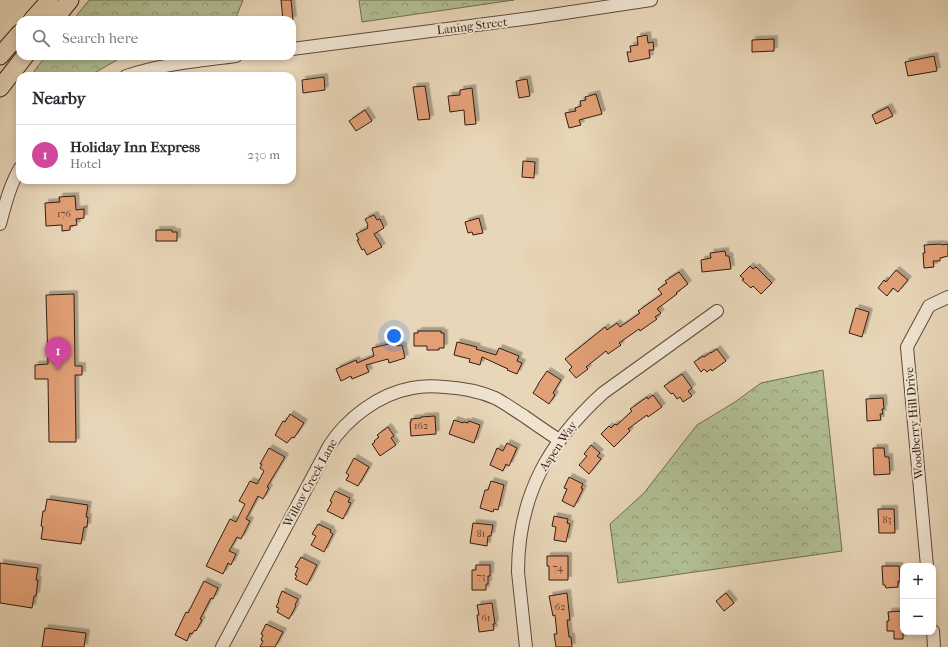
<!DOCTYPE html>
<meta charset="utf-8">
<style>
body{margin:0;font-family:"IM FELL French Canon",serif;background:#f7f7f7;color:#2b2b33}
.controls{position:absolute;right:12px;bottom:12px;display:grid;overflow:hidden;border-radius:8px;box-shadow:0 2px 6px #0003}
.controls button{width:36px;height:36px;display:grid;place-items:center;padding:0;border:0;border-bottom:1px solid #e1e1e2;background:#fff;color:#2b2b33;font:20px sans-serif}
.you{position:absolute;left:394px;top:336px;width:14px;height:14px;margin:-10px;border:3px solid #fff;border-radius:50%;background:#1a73e8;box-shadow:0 0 0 6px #1a73e833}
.badge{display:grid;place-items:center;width:26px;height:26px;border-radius:50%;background:#0b8043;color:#fff;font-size:13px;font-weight:700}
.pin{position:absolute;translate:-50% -33px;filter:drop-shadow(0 1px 2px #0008)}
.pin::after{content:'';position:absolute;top:21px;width:14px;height:12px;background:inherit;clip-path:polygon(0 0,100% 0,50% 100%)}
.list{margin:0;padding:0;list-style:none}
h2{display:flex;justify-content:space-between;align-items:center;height:52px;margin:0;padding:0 16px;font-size:17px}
h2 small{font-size:13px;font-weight:400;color:#7c7c81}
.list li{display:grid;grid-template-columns:26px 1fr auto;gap:12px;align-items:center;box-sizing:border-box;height:60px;padding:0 16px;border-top:1px solid #e1e1e2}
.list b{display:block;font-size:15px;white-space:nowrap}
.list p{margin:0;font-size:13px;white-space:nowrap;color:#7c7c81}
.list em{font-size:13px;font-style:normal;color:#7c7c81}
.icon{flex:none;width:22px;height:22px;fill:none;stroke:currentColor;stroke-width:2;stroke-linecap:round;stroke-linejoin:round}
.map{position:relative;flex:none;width:948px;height:647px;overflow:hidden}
.search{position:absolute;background:#fff;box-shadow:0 2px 6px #0003;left:16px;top:16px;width:280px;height:44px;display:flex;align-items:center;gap:10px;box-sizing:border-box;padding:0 14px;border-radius:12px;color:#7c7c81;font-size:15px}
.panel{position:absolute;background:#fff;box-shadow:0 2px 6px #0003;left:16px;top:72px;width:280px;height:112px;border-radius:12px}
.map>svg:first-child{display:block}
.forest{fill:url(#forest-crowns);stroke:#716e52}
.building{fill:#e3a077;stroke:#311c10;filter:url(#shadow)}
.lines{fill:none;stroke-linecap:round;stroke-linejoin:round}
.minor-casing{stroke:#5f4a3a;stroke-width:14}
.highway-casing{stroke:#311c10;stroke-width:19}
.minor{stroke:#f0e4d1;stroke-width:12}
.highway{stroke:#e8d6b8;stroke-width:17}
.labels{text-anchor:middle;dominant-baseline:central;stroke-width:4;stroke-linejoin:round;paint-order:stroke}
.number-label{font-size:10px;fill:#5e3d2a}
.street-label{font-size:12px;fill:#311c10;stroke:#f0e4d1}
</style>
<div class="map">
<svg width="948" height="647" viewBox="0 0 948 647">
<defs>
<pattern id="forest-crowns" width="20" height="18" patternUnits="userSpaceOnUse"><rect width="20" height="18" fill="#b1bf93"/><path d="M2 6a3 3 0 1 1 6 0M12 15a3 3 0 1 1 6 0" fill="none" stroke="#919a77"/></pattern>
<filter id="shadow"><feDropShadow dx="3.5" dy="-3.5" stdDeviation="0" flood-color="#0004"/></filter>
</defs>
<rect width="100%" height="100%" fill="#e8d6b8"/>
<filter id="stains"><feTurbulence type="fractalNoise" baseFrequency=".005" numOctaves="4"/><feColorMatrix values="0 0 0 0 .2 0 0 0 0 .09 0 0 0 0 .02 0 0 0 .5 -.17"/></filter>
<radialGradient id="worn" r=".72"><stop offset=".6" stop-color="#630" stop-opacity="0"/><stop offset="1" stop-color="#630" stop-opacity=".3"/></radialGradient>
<g class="forest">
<path d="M89,0H243L235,20H73Z"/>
<path d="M359,0H514L362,22Z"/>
<path d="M46,56H124L89,76H39L34,71Z"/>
<path d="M823,370L842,551L618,583L610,524L644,493L697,425L735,402L761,383Z"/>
</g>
<g class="building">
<path d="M281,0H291L293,20H283Z"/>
<path d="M647,35L648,43L653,42L654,50H649L650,58L629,62L627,52H631L630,46L638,45L637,37Z"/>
<path d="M774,39V51L752,52V40Z"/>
<path d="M934,56L937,71L908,76L905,62Z"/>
<path d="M324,77L325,90L303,93L302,80Z"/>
<path d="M527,79L530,96L519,98L516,81Z"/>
<path d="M425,86L430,119L418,120L413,87Z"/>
<path d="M472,88L476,124L465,125L464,110L450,112L448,96L460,95V90Z"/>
<path d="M596,94L602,114L579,120L581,125L569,128L565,113L576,111L575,108L581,106L580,101L586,100L585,97Z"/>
<path d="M888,107L893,116L876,124L872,115Z"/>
<path d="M365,110L372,121L356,131L349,121Z"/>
<path d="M523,161L535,162L534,178L522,177Z"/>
<path d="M75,196L76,210L84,209V218L76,219L77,225L70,226V230L62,231V225L46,226L45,203L60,202L59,197Z"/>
<path d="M374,215L377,220L380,219L384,228L374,234L382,247L367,255L364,249L362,250L357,240H359L356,234L368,228L367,226L368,225L365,219Z"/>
<path d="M479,218L483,233L473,235L472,232L468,233L465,222Z"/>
<path d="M156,230H172V232H177V241H156Z"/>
<path d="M941,244L942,245L948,244V256L940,258V261H933L934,267L924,268L923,253H925L924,245Z"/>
<path d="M725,251L726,256H729L731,269L702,272L701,260L711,258L710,253Z"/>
<path d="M750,266L753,269L756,267L772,283L761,294L753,286L751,288L742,280L744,279L740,276Z"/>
<path d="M896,270L908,280L898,292L893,288L887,296L878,288L884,280L886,282Z"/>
<path d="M679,272L688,284L676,293L677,294L657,309L661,313L655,317L657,319L640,331L639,329L619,343L621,345L608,354L606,351L586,367L588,369L576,378L569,370L572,367L565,359L605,327L607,330L617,323L620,327L640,313L638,311L662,294L658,289L667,283L665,281Z"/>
<path d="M74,294L75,366H82V375H75L76,442H49L48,379H35V365L48,364L46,295Z"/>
<path d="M856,308L869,312L862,337L849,333Z"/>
<path d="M418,331H441V333H444V348H439V350H427V346H414V333H418Z"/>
<path d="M397,342V346L402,345L405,358L389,363L388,359L366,365L369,372L352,379L351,376L341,381L336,369L356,360L357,363L374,356L372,348Z"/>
<path d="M457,342L477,347L476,349L496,355L499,348L519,356L517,361L522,363L517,374L507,370L508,369L482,357L480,365L469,362L470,359L454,355Z"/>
<path d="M717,349L726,361L712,371L711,369L707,372L704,369L701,372L694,362L703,356L704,357L711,352V353Z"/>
<path d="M547,371L561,380L553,393L555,395L549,404L533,393L538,385V384Z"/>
<path d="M682,374L692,388L688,391L692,396L683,402L680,397L677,399L673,393L671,394L664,386Z"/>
<path d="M653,395L662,407L648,417L647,415L628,429L630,431L614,447L601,434L609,426L611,428L615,424L617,425L632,411L630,409L647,397L648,399Z"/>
<path d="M883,398L884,409H882L883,414H880L881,420L867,421L866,399Z"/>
<path d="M290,414L304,423L294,438L292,437L287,443L275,435L283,421L285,422Z"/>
<path d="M435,416L436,434L411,436L410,422H411V419L421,418V417Z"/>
<path d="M454,420L463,423L464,422L468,423L469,421L480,425L474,443L449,434Z"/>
<path d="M388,427L394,436L391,438L396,445L380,456L372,444L375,442L374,441L379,437L377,435Z"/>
<path d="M507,443L517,448L509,466L506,464L503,471L490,465L497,448L503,451Z"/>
<path d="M591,445L600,453L597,456L601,459L589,474L579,465L587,456L584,454Z"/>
<path d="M269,448L285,457L267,487L269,488L263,499L258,496L246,519L250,521L241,539L237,537L229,551L236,554L231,565L228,563L223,574L206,566L230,519L236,522L245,504L239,501L250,481L257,484L264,471L260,468L262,464H260Z"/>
<path d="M873,448H884L885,457H889L890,474L874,475Z"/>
<path d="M354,458L369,467L358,486L346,480L349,475L346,473Z"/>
<path d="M569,477L583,484L581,488L583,489L574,507L562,501L567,489L564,488Z"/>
<path d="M491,481L504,485L498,510L494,509L493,512L480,508L485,490H488Z"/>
<path d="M335,491L350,498L348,502L351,503L343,519L327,511L332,502L330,501Z"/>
<path d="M47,499L88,505L86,517H88L87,527H84L81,544L41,539L43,527L41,526L43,511H45Z"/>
<path d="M878,509H894L895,533H879Z"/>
<path d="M554,516L568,519L567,523L570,524L566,542L554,540L556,527L552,526Z"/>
<path d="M473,523L493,525L491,536H488L487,546L470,543Z"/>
<path d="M318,524L331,530L330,532L333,534L324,552L311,545L316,536L312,534Z"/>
<path d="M547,556H568V580H549V566H547Z"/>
<path d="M301,557L317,565L307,585L295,579L297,576L295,575L298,568L295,567Z"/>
<path d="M0,563L38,568L36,580H38L36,596H34L32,608L0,603Z"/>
<path d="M476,565H490V576H488V584H486V590H472V570H476Z"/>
<path d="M882,566H899L900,581H898V587L886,588L885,585H883Z"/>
<path d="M204,581L218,588L213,599L211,598L200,619L202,620L196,631L195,630L192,634L190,633L187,641L175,635L186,612L188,613Z"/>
<path d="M282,591L298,599L295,605L296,606L289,619L277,612L279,608L276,607L279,601H278Z"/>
<path d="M567,593L570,620H567L569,637H571L572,647H556L554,634H557L555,615L553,616L549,596Z"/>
<path d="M726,593L734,603L724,611L716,601Z"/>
<path d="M492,603L495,624H493L494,630L479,632L477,615H479L477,605Z"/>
<path d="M903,611V639H894V631H887V621H889L888,612Z"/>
<path d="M266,624L283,632L275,647H260L263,641L261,640L263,635L261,634Z"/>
<path d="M45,628L86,633L84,647H42Z"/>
</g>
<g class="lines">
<defs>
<g id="minor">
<path d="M292,49L531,18L651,0"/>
<path d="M126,76C161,64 199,61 236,56"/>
<path d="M0,224C5,205 10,185 20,168"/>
<path d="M927,566L907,347L929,306L948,297"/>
<path d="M933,631L934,647"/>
<path d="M222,647L329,446C347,418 379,394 412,388C422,386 434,386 445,387C462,388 479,391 495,398C505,403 514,410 524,416C535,424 547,432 559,440"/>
<path d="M526,647L518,572C518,496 548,443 603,393L717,311"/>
</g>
<g id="highway">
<path d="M32,20L50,0"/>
<path d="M54,20L70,0"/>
<path d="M0,56L20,33"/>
<path d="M0,88L25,56"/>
</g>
</defs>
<use href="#minor" class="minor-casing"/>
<use href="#highway" class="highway-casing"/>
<use href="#minor" class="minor"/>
<use href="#highway" class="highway"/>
</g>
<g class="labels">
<g class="number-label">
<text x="64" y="214">176</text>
<text x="421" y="426">162</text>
<text x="887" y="520">83</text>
<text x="481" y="534">81</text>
<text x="558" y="568">74</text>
<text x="481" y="577">73</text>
<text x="560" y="607">62</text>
<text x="486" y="618">61</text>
</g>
<g class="street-label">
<text transform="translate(472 26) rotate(-7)">Laning Street</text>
<text transform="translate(914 423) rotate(-95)">Woodberry Hill Drive</text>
<text transform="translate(558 446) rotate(-56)">Aspen Way</text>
<text transform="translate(310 483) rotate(-61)">Willow Creek Lane</text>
</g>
</g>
<rect width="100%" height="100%" filter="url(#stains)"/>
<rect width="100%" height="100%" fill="url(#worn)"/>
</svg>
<div class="controls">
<button>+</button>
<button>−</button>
</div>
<div class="you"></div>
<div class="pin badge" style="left:58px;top:370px;background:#d1479c">1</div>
<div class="search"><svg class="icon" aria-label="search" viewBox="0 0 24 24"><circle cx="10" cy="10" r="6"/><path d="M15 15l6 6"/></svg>Search here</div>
<section class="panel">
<h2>Nearby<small></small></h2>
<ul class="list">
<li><span class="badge" style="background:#d1479c">1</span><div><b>Holiday Inn Express</b><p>Hotel</p></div><em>230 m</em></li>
</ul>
</section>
</div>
